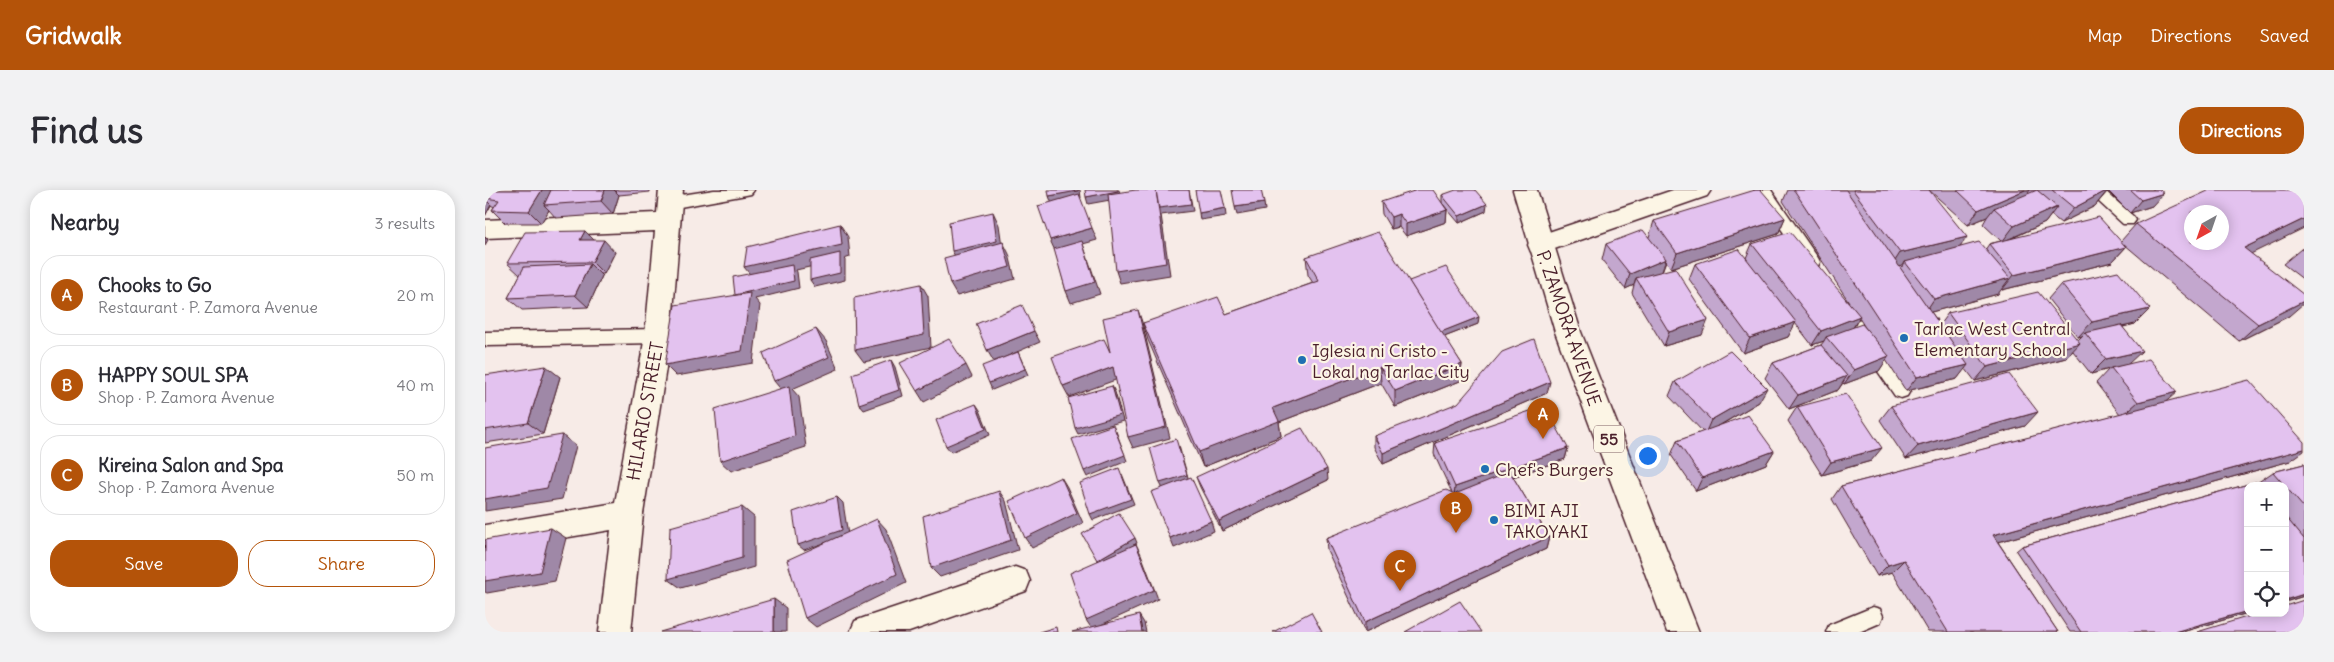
<!DOCTYPE html>
<meta charset="utf-8">
<style>
body{margin:0;font-family:Delius,sans-serif;background:#f2f2f3;color:#2b2b33}
.controls{position:absolute;right:15px;bottom:15px;display:grid;overflow:hidden;border-radius:10px;box-shadow:0 2px 12px #0003}
.controls button{width:45px;height:45px;display:grid;place-items:center;padding:0;border:0;border-bottom:1px solid #e1e1e2;background:#fff;color:#2b2b33;font:25px sans-serif}
.compass{position:absolute;left:1699px;top:15px;width:45px;height:45px;border-radius:50%;background:#fff;box-shadow:0 2px 12px #0003;rotate:220deg}
.you{position:absolute;left:1162px;top:265px;width:18px;height:18px;margin:-12px;border:4px solid #fff;border-radius:50%;background:#1a73e8;box-shadow:0 0 0 8px #1a73e833}
.badge{display:grid;place-items:center;width:32px;height:32px;border-radius:50%;background:#b45309;color:#fff;font-size:16px;font-weight:700}
.pin{position:absolute;translate:-50% -41px;filter:drop-shadow(0 1px 2px #0008)}
.pin::after{content:'';position:absolute;top:26px;width:18px;height:15px;background:inherit;clip-path:polygon(0 0,100% 0,50% 100%)}
.list{margin:0;padding:0;list-style:none}
h2{display:flex;justify-content:space-between;align-items:center;height:65px;margin:0;padding:0 20px;font-size:21px}
h2 small{font-size:16px;font-weight:400;color:#7c7c81}
.list li{display:grid;grid-template-columns:32px 1fr auto;gap:15px;align-items:center;box-sizing:border-box;height:80px;margin:0 10px 10px;padding:0 10px;border:1px solid #e1e1e2;border-radius:20px}
.list b{display:block;font-size:19px;white-space:nowrap}
.list p{margin:0;font-size:16px;white-space:nowrap;color:#7c7c81}
.list em{font-size:16px;font-style:normal;color:#7c7c81}
.actions{display:flex;gap:10px;padding:15px 20px}
.actions a{flex:1;padding:11px 0;border:1px solid #b45309;border-radius:20px;text-align:center;font-size:18px;color:#b45309}
.actions .main{background:#b45309;color:#fff}
.icon{flex:none;width:28px;height:28px;fill:none;stroke:currentColor;stroke-width:2;stroke-linecap:round;stroke-linejoin:round}
.map{position:relative;flex:none;width:1819px;height:442px;overflow:hidden;border-radius:20px}
header{display:flex;align-items:center;gap:30px;box-sizing:border-box;height:70px;padding:0 25px;background:#b45309;color:#fff}
header strong{font-size:24px}
nav{display:flex;gap:28px;margin-inline-start:auto;font-size:18px}
.intro{display:flex;align-items:center;justify-content:space-between;box-sizing:border-box;height:120px;padding:0 30px}
h1{margin:0;font-size:35px}
.button{padding:12px 22px;border-radius:20px;background:#b45309;color:#fff;font-size:18px;font-weight:700}
main{display:flex;gap:30px;padding:0 30px}
aside{flex:1;background:#fff;border-radius:20px;box-shadow:0 2px 12px #0003}
.map>svg:first-child{display:block}
.lines{fill:none;stroke-linecap:round;stroke-linejoin:round}
.lane-casing{stroke:#4a1f2b;stroke-width:3}
.street-casing{stroke:#4a1f2b;stroke-width:3}
.secondary-casing{stroke:#4a1f2b;stroke-width:3}
.highway-casing{stroke:#4a1f2b;stroke-width:3}
.lane{fill:#fcf5e5;fill-rule:evenodd}
.street{fill:#fcf5e5;fill-rule:evenodd}
.secondary{fill:#fcf5e5;fill-rule:evenodd}
.highway{fill:#fcf5e5;fill-rule:evenodd}
.wall{fill:#c3a7ce;stroke:#4a1f2b;fill-rule:evenodd}
.shaded-wall{fill:#9f88a7;stroke:#4a1f2b}
.building{fill:#e3c2ef;stroke:#4a1f2b;fill-rule:evenodd}
.poi-dot{fill:#1f6fb2;stroke:#fcf5e5;stroke-width:2}
.labels{text-anchor:middle;dominant-baseline:central;stroke-width:4.5;stroke-linejoin:round;paint-order:stroke}
.shield{fill:#fcf5e5;stroke:#7f5f63;stroke-width:1}
.shield-label{font-size:16px;font-weight:bold;fill:#4a1f2b}
.street-label{font-size:18px;fill:#4a1f2b;stroke:#fcf5e5}
.poi-label{font-size:18px;fill:#4a1f2b;stroke:#fcf5e5;text-anchor:start}
</style>
<header>
<strong>Gridwalk</strong>
<nav><a>Map</a><a>Directions</a><a>Saved</a></nav>
</header>
<div class="intro"><h1>Find us</h1><a class="button">Directions</a></div>
<main>
<aside>
<h2>Nearby<small>3 results</small></h2>
<ul class="list">
<li><span class="badge">A</span><div><b>Chooks to Go</b><p>Restaurant · P. Zamora Avenue</p></div><em>20 m</em></li>
<li><span class="badge">B</span><div><b>HAPPY SOUL SPA</b><p>Shop · P. Zamora Avenue</p></div><em>40 m</em></li>
<li><span class="badge">C</span><div><b>Kireina Salon and Spa</b><p>Shop · P. Zamora Avenue</p></div><em>50 m</em></li>
</ul>
<div class="actions"><a class="main">Save</a><a>Share</a></div>
</aside>
<div class="map">
<svg width="1819" height="442" viewBox="0 0 1819 442">
<rect width="100%" height="100%" fill="#f7ebe7"/>
<filter id="ink" filterUnits="userSpaceOnUse"><feTurbulence type="fractalNoise" baseFrequency=".02" numOctaves="2"/><feDisplacementMap in="SourceGraphic" scale="10" xChannelSelector="R" yChannelSelector="G"/><feConvolveMatrix kernelMatrix="1 2 1 2 8 2 1 2 1" color-interpolation-filters="sRGB"/></filter>
<g filter="url(#ink)">
<g class="lines">
<defs>
<g id="lane">
<path d="M229,0H269L266,4L261,5L184,19L179,17L176,13L179,9L184,7Z"/>
<path d="M1270,0H1286L1333,68L1335,72L1333,76L1327,78L1321,76Z"/>
<path d="M1601,0H1619L1648,26L1651,30L1648,34H1638Z"/>
<path d="M1357,110L1363,111L1422,196L1425,201L1422,206L1416,208L1410,206L1351,121L1349,116L1351,111Z"/>
<path d="M173,139L179,141L181,146L179,151L173,153L0,156V142Z"/>
<path d="M1388,417L1395,419L1398,426L1395,433L1374,442H1341L1344,435Z"/>
</g>
<g id="street">
<path d="M174,0H198L186,146L158,324L146,442H114L126,340L0,361V335L130,313L160,146L170,41L0,48V30L172,23Z"/>
<path d="M530,377L541,381L545,391L541,401L424,442H365L370,431L381,427Z"/>
</g>
<path id="secondary" d="M1188,0H1226L1222,6L1055,64L1046,62L1043,55L1046,48Z"/>
<path id="highway" d="M1028,0H1052L1096,142L1214,442H1182L1070,142Z"/>
</defs>
<use href="#lane" class="lane-casing"/>
<use href="#street" class="street-casing"/>
<use href="#secondary" class="secondary-casing"/>
<use href="#highway" class="highway-casing"/>
<use href="#lane" class="lane"/>
<use href="#street" class="street"/>
<use href="#secondary" class="secondary"/>
<use href="#highway" class="highway"/>
</g>
<g class="wall">
<path d="M0,0H165V2L134,5L128,24L71,28L64,20L56,33H20L7,20L9,17L6,15L0,26Z"/>
<path d="M1303,0H1444L1475,57L1500,60L1504,54L1516,51L1498,34L1502,27L1483,35L1444,0H1675L1667,16L1645,23L1623,1L1610,16L1576,33L1566,25L1560,33L1523,50L1636,51L1651,34L1766,64L1804,126L1754,151L1639,54L1641,57L1627,72L1517,100L1516,99L1513,104L1446,122L1455,134L1463,123L1593,150L1597,146L1593,147L1563,109L1576,94L1665,119L1650,134L1638,137L1643,174L1680,212L1805,271L1513,352L1573,442H1443L1407,382L1392,386L1347,309L1356,296L1635,224L1611,193L1624,179L1606,184L1588,161L1581,168L1490,191L1480,178L1472,189L1421,201L1401,170L1394,181L1359,194L1358,193L1353,200L1304,219L1280,188L1288,173L1336,155L1339,151L1327,155L1310,133L1303,147L1258,163L1204,89L1210,74L1261,68L1267,54L1364,112L1298,11ZM1374,128L1381,139L1369,137Z"/>
<path d="M957,5L1001,21L974,33L957,13L962,20L961,32L921,46L914,37L906,39L897,24L896,12L957,13Z"/>
<path d="M1300,28L1293,44L1186,78L1181,71L1177,81L1217,145L1179,156L1147,103L1149,95L1140,99L1117,70L1121,54L1164,47L1169,31Z"/>
<path d="M100,41L109,50L130,62L119,84H115L117,86L103,117L37,120L23,108L35,85L22,73Z"/>
<path d="M1819,57V90L1798,74L1816,59Z"/>
<path d="M821,67L924,91L993,134L959,147L977,174L975,191L910,217L896,193L794,232L796,246L718,277L663,150L658,133L741,124L828,93L823,85Z"/>
<path d="M0,185L75,187L58,244L0,253Z"/>
<path d="M1190,192L1274,212L1234,236L1289,261L1281,274L1211,301L1186,265L1192,251L1218,242L1184,206Z"/>
<path d="M1062,203L898,274L889,257V246Z"/>
<path d="M1406,216L1540,236L1421,269L1395,230Z"/>
<path d="M1312,217L1386,271L1337,285L1303,231Z"/>
<path d="M950,253L1083,258L1080,269L1028,287L1064,347L1061,359L880,442L842,360L841,348L967,303L949,264Z"/>
<path d="M1819,274V406L1800,412V296H1763V423L1697,442H1585L1531,361L1537,356L1771,292L1772,293L1788,282Z"/>
<path d="M711,287L843,290L737,341L715,297Z"/>
</g>
<g class="shaded-wall">
<path d="M57,0H72L59,15L64,20L56,33L44,21Z"/>
<path d="M120,0H129L134,5L128,24L116,11Z"/>
<path d="M595,0L596,8L567,14L564,6Z"/>
<path d="M633,0H634L636,8L603,14L601,7Z"/>
<path d="M671,0H704L708,21L676,25L685,85L635,93L631,81Z"/>
<path d="M1540,0H1545L1536,13L1509,18L1502,27L1483,35L1493,20Z"/>
<path d="M1623,0L1610,16L1576,33L1589,18Z"/>
<path d="M1679,3L1667,16L1645,23L1656,10Z"/>
<path d="M0,9L6,15L0,26Z"/>
<path d="M779,13L780,20L752,25L750,17Z"/>
<path d="M1002,14L1001,21L974,33V26Z"/>
<path d="M1572,17L1560,33L1517,52L1529,36Z"/>
<path d="M740,18L741,26L715,30L714,23Z"/>
<path d="M962,20L961,32L921,46V34Z"/>
<path d="M508,22L514,35L518,63L474,73L467,61Z"/>
<path d="M914,24V37L906,39V27Z"/>
<path d="M1300,28L1293,44L1186,78L1192,63Z"/>
<path d="M1819,29V38L1741,76L1759,58Z"/>
<path d="M355,34L363,47L365,67L359,69L360,70V90L330,97L325,90L355,70L311,80L312,82L314,98L270,109L275,115L268,173L191,186L180,175L256,112L269,89L259,77Z"/>
<path d="M607,38L612,50L598,54L615,104L586,113L581,101L571,63L565,50Z"/>
<path d="M100,41L112,53L95,50Z"/>
<path d="M0,47L3,50L0,55Z"/>
<path d="M1482,47L1471,63L1420,72L1418,76L1405,79L1415,63Z"/>
<path d="M119,50L130,62L119,84L107,72Z"/>
<path d="M518,52L524,64L530,89L472,106L465,94Z"/>
<path d="M1641,57L1627,72L1517,100L1529,85Z"/>
<path d="M1181,69L1176,85L1151,88L1149,95L1140,99L1145,84Z"/>
<path d="M105,74L117,86L103,117L90,105Z"/>
<path d="M1525,88L1513,104L1439,124L1449,109Z"/>
<path d="M436,94L443,106L446,157L379,172L370,160Z"/>
<path d="M1819,111V113L1804,126L1754,151L1773,134Z"/>
<path d="M1665,119L1650,134L1602,145L1600,143L1597,146L1593,147L1607,132Z"/>
<path d="M653,120L657,132L685,248L648,258L643,247Z"/>
<path d="M1375,126L1366,141L1341,147L1339,151L1327,155L1336,141Z"/>
<path d="M994,127L993,134L954,149L955,142Z"/>
<path d="M1223,130L1217,145L1179,156L1184,142Z"/>
<path d="M1311,132L1303,147L1258,163L1265,148Z"/>
<path d="M331,139L341,151L353,179L307,199L314,207L321,257L246,281L235,271L299,203L289,191Z"/>
<path d="M549,141L555,152L509,172L502,160Z"/>
<path d="M1595,153L1581,168L1490,191L1502,177Z"/>
<path d="M1657,161L1642,175L1626,178L1624,179L1606,184L1621,169Z"/>
<path d="M533,162L543,185L507,200L504,193Z"/>
<path d="M1404,166L1394,181L1359,194L1369,180Z"/>
<path d="M406,170L410,177L418,206L379,220L374,214Z"/>
<path d="M977,174L975,191L910,217V201Z"/>
<path d="M481,175L487,187L439,212L432,201Z"/>
<path d="M1483,175L1472,189L1421,201L1432,187Z"/>
<path d="M61,176L75,187L58,244L43,233Z"/>
<path d="M628,177L633,189L584,207L578,196Z"/>
<path d="M895,177L896,193L794,232L796,246L718,277L714,262L788,218Z"/>
<path d="M1362,186L1353,200L1304,219L1313,205Z"/>
<path d="M1065,192L1062,203L898,274V263Z"/>
<path d="M627,196L630,202L638,231L593,244L590,238Z"/>
<path d="M1282,198L1274,212L1220,244L1226,230Z"/>
<path d="M1692,202L1676,216L1637,226L1653,212Z"/>
<path d="M491,214L495,220L505,245L466,262L461,256Z"/>
<path d="M1553,222L1540,236L1421,269L1433,256Z"/>
<path d="M631,241L642,271L602,287L599,281Z"/>
<path d="M77,245L91,256L77,309L0,321V309Z"/>
<path d="M694,256L704,291L678,299L675,293Z"/>
<path d="M1083,258L1080,269L969,307L970,297Z"/>
<path d="M1397,258L1386,271L1337,285L1346,272Z"/>
<path d="M1819,259V261L1805,271L1495,357L1508,345Z"/>
<path d="M1289,261L1281,274L1211,301L1217,288Z"/>
<path d="M842,279L843,290L737,341L734,331Z"/>
<path d="M637,284L649,314L608,330L605,324Z"/>
<path d="M576,287L582,297L598,333L547,358L540,348Z"/>
<path d="M514,301L521,311L533,360L455,387L446,378Z"/>
<path d="M352,307L358,313L363,345L319,360L313,355Z"/>
<path d="M257,317L269,327V377L196,398L183,389Z"/>
<path d="M392,329L401,339L421,393L331,437L320,428Z"/>
<path d="M726,331L729,341L689,358L685,348Z"/>
<path d="M66,338L81,348L70,391L2,403L0,402V391Z"/>
<path d="M1064,347L1061,359L880,442V432Z"/>
<path d="M650,348L652,353L615,375L612,370Z"/>
<path d="M651,354L656,364L673,409L607,439L601,430Z"/>
<path d="M1419,370L1407,382L1392,386L1403,375Z"/>
<path d="M1819,404V406L1800,412V410Z"/>
<path d="M289,409L301,418V442H289Z"/>
<path d="M1763,421V423L1697,442H1689Z"/>
<path d="M654,425L659,433L661,442H657Z"/>
</g>
<g class="building">
<path d="M3,0H57L44,21L7,20L14,10L0,8V5Z"/>
<path d="M66,0H120L116,11L59,15Z"/>
<path d="M563,0H593V1L564,6Z"/>
<path d="M600,0H633V1L601,7Z"/>
<path d="M651,0H671L681,73L631,81L623,4Z"/>
<path d="M671,0H704L706,14L674,18Z"/>
<path d="M710,0H736L740,18L714,23Z"/>
<path d="M747,0H776L779,13L750,17Z"/>
<path d="M932,0H948L962,20L921,34L914,24L906,27L896,12Z"/>
<path d="M971,0H990L1002,14L974,26L957,5Z"/>
<path d="M1270,0H1276L1300,28L1192,63L1169,31Z"/>
<path d="M1309,0H1361L1483,175L1432,187Z"/>
<path d="M1368,0H1444L1482,47L1415,63Z"/>
<path d="M1472,0H1540L1493,20Z"/>
<path d="M1552,0L1572,17L1529,36L1509,18Z"/>
<path d="M1567,0H1623L1589,18Z"/>
<path d="M1645,0H1675L1679,3L1656,10Z"/>
<path d="M1725,0H1819V29L1759,58L1819,105V111L1773,134L1651,34ZM1706,22H1736V52H1706Z"/>
<path d="M594,4L607,38L565,50L553,16Z"/>
<path d="M508,22L512,51L467,61L464,32Z"/>
<path d="M1614,27L1641,57L1529,85L1504,54Z"/>
<path d="M355,34L357,55L259,77L262,57Z"/>
<path d="M1158,40L1181,69L1145,84L1121,54Z"/>
<path d="M100,41L95,50H119L107,72L22,73L40,42Z"/>
<path d="M893,42L977,174L910,201L895,177L788,218L794,231L714,262L658,133L733,107L741,124L834,91L821,67Z"/>
<path d="M1305,42L1375,126L1336,141L1267,54Z"/>
<path d="M597,51L610,92L581,101L569,59Z"/>
<path d="M518,52L525,77L465,94L459,68Z"/>
<path d="M1494,52L1525,88L1449,109L1420,72Z"/>
<path d="M1254,59L1311,132L1265,148L1210,74Z"/>
<path d="M355,63V83L325,90V70Z"/>
<path d="M105,74L90,105L23,108L39,77Z"/>
<path d="M307,75L309,91L250,105L248,87Z"/>
<path d="M961,77L994,127L956,142L924,91Z"/>
<path d="M1190,78L1223,130L1184,142L1151,88Z"/>
<path d="M1633,81L1665,119L1607,132L1576,94Z"/>
<path d="M436,94L439,145L370,160L369,108Z"/>
<path d="M1553,102L1595,153L1502,177L1463,123Z"/>
<path d="M265,103L257,161L180,175L190,115Z"/>
<path d="M537,115L549,141L502,160L491,134Z"/>
<path d="M653,120L681,237L643,247L628,177L578,196L567,167L619,149L625,162L618,128Z"/>
<path d="M1377,134L1404,166L1369,180L1341,147Z"/>
<path d="M1636,135L1657,161L1621,169L1600,143Z"/>
<path d="M331,139L344,167L289,191L278,163Z"/>
<path d="M464,149L481,175L432,201L415,173Z"/>
<path d="M1049,149L1065,192L898,263L889,246L973,213L1017,162Z"/>
<path d="M1336,155L1362,186L1313,205L1288,173Z"/>
<path d="M1245,161L1282,198L1226,230L1190,192Z"/>
<path d="M533,162L540,179L504,193L497,176Z"/>
<path d="M1664,169L1692,202L1653,212L1626,178Z"/>
<path d="M406,170L414,200L374,214L367,184Z"/>
<path d="M61,176L43,233L0,240V185Z"/>
<path d="M1524,184L1553,222L1433,256L1406,216Z"/>
<path d="M1764,190L1819,252V259L1508,345L1573,442H1463L1419,370L1403,375L1356,296Z"/>
<path d="M304,196L310,246L235,271L230,219Z"/>
<path d="M627,196L635,225L590,238L583,208Z"/>
<path d="M1361,204L1397,258L1346,272L1312,217Z"/>
<path d="M491,214L501,239L461,256L451,230Z"/>
<path d="M1060,216L1083,258L970,297L950,253Z"/>
<path d="M1263,225L1289,261L1217,288L1192,251Z"/>
<path d="M628,235L640,265L599,281L587,249Z"/>
<path d="M817,238L842,279L734,331L711,287Z"/>
<path d="M77,245L62,298L0,309V258Z"/>
<path d="M691,249L702,285L675,293L665,258Z"/>
<path d="M1819,274V318L1788,282Z"/>
<path d="M634,278L646,309L605,324L595,293Z"/>
<path d="M1025,282L1064,347L880,432L841,348L961,300L970,304Z"/>
<path d="M576,287L592,323L540,348L524,311Z"/>
<path d="M706,287L726,331L685,348L666,302Z"/>
<path d="M1771,292L1775,296H1763V421L1689,442H1596L1537,356Z"/>
<path d="M514,301L526,350L446,378L438,326Z"/>
<path d="M352,307L357,340L313,355L308,322Z"/>
<path d="M257,317V368L183,389L185,337Z"/>
<path d="M634,323L650,348L612,370L597,344Z"/>
<path d="M1800,326L1819,349V404L1800,410Z"/>
<path d="M392,329L412,384L320,428L302,370Z"/>
<path d="M66,338L55,382L0,391V350Z"/>
<path d="M651,354L669,400L601,430L585,383Z"/>
<path d="M289,409V442H175Z"/>
<path d="M1819,410V442H1712L1775,423H1800V416Z"/>
<path d="M975,411L996,442H920Z"/>
<path d="M826,422L837,442H788Z"/>
<path d="M654,425L657,442H587Z"/>
<path d="M571,437L572,442H554Z"/>
</g>
</g>
<g class="poi-dot">
<circle cx="1419" cy="148" r="5"/>
<circle cx="817" cy="170" r="5"/>
<circle cx="1000" cy="279" r="5"/>
<circle cx="1009" cy="330" r="5"/>
</g>
<g class="labels">
<rect class="shield" x="1109" y="235.5" width="30" height="27" rx="4"/>
<g class="shield-label">
<text x="1124" y="249">55</text>
</g>
<g class="street-label">
<text transform="translate(1084 138) rotate(71)">P. ZAMORA AVENUE</text>
<text transform="translate(160 221) rotate(-80)">HILARIO STREET</text>
</g>
<g class="poi-label">
<text x="1429" y="138">Tarlac West Central<tspan x="1429" dy="21">Elementary School</tspan></text>
<text x="827" y="160">Iglesia ni Cristo -<tspan x="827" dy="21">Lokal ng Tarlac City</tspan></text>
<text x="1010" y="279">Chef's Burgers</text>
<text x="1019" y="320">BIMI AJI<tspan x="1019" dy="21">TAKOYAKI</tspan></text>
</g>
</g>
</svg>
<div class="controls">
<button>+</button>
<button>−</button>
<button><svg class="icon" aria-label="locate" viewBox="0 0 24 24"><circle cx="12" cy="12" r="6"/><path d="M12 2v4M12 18v4M2 12h4M18 12h4"/></svg></button>
</div>
<svg class="compass" viewBox="-18 -18 36 36"><path d="M0-13l5 13h-10z" fill="#e53935"/><path d="M0 13l5-13h-10z" fill="#7c7c81"/></svg>
<div class="you"></div>
<div class="pin badge" style="left:1058px;top:249px">A</div>
<div class="pin badge" style="left:971px;top:343px">B</div>
<div class="pin badge" style="left:915px;top:401px">C</div>
</div>
</main>
